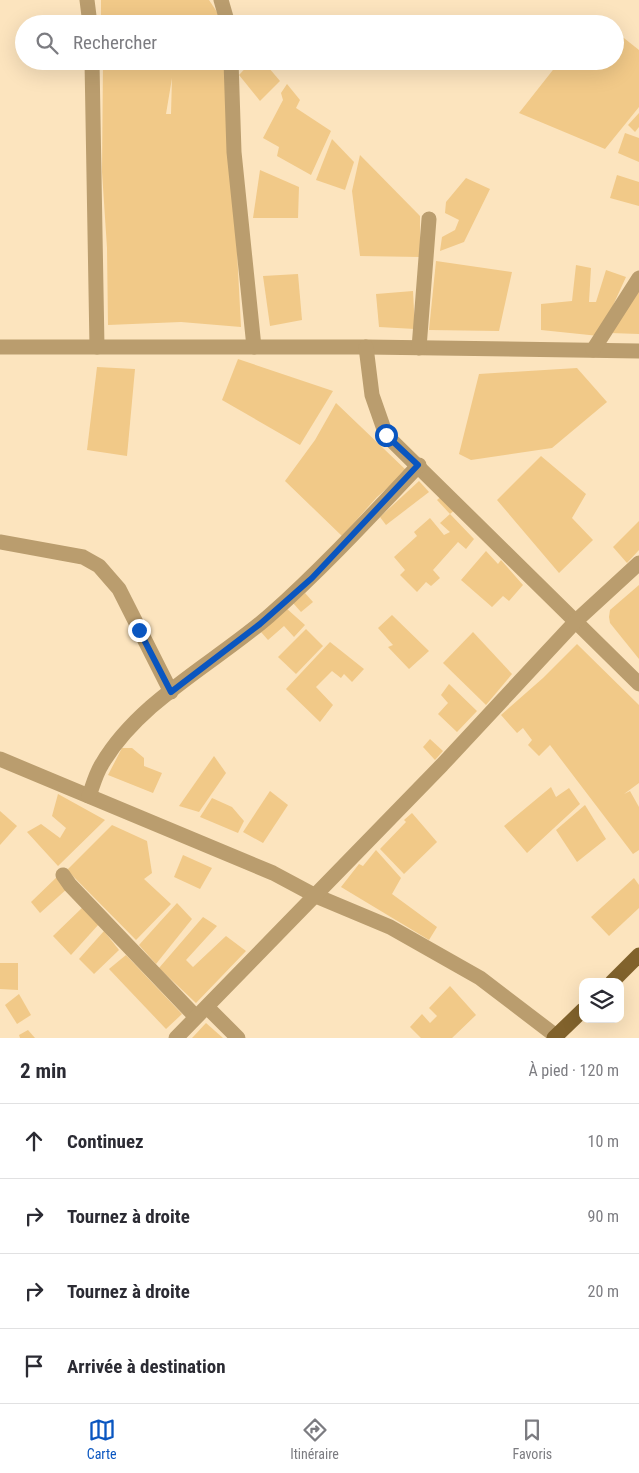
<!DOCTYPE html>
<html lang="fr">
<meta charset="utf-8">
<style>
body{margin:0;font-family:"Roboto Condensed",sans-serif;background:#f7f7f7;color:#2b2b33}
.controls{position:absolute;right:15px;bottom:15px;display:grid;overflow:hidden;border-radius:10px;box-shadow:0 5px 20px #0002}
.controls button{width:45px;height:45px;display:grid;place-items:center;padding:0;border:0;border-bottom:1px solid #e1e1e2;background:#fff;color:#2b2b33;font:25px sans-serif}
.stop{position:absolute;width:15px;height:15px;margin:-11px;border:4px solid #0a56c0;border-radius:50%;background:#fff}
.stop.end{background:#0a56c0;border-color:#fff;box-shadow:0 1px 5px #0008}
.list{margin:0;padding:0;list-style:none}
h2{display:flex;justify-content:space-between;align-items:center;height:65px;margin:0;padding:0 20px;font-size:21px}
h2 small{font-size:16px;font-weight:400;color:#7c7c81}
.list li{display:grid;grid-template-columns:32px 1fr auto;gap:15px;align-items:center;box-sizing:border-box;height:75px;padding:0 20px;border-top:1px solid #e1e1e2}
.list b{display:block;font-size:19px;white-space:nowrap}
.list em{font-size:16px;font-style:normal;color:#7c7c81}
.icon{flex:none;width:28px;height:28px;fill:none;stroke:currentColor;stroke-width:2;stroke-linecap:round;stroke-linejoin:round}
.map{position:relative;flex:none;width:639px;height:1038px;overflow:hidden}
.search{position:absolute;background:#fff;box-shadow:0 5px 20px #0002;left:15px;right:15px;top:15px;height:55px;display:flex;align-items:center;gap:12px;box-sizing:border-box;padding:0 18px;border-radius:28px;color:#7c7c81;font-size:19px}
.sheet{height:365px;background:#fff}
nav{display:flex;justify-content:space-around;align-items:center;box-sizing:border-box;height:70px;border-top:1px solid #e1e1e2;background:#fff;font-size:14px;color:#7c7c81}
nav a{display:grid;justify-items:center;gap:2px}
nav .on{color:#0a56c0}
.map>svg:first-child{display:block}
.building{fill:#f1c988;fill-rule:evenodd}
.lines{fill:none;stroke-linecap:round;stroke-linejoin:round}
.minor{stroke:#ba9d6e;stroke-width:15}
.major{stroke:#81622c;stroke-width:15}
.route{stroke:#0a56c0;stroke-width:6}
</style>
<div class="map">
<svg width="639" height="1038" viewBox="0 0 639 1038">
<rect width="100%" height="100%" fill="#fce4be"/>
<g class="building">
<path d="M101,0H209L225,24H101Z"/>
<path d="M596,16L606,24H590Z"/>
<path d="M615,31L639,50V107L605,149L519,113L560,61H615Z"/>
<path d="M103,61H227L241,327L181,322L108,325L107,248L102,172ZM172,78L171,114H166Z"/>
<path d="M252,61H263L280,81L260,101L239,75Z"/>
<path d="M287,84L300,100L296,108L331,131L311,175L277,156L279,147L263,138L283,100L281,93Z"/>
<path d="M639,113V127L635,132L628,125Z"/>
<path d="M625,133L639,138V162L618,153Z"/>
<path d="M332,139L354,162L345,190L316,180Z"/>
<path d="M360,155L420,216V257L360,256L352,191Z"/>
<path d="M260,170L299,187L298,218H253Z"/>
<path d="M617,175L639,182V206L610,198Z"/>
<path d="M466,178L490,189L464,242L440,251L442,237L455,230L459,220L445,213L446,202Z"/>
<path d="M436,261L512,272L499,331L429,330Z"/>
<path d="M576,265L591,268L589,302H596L606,270L626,277L599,336L541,330V304L572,301Z"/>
<path d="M298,274L302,320L270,326L263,276Z"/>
<path d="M639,288V334L610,333Z"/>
<path d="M413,291L415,329L379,327L376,294Z"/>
<path d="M238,359L333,391L300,445L222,400Z"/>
<path d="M97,367L135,369L127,456L87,450Z"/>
<path d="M577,368L607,402L552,448L471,460L459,454L479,374Z"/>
<path d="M336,403L407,471L377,497L342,536L285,481L315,440Z"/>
<path d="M541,456L586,494L572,518L593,540L559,573L497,500Z"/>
<path d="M419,481L429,492L386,525L380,517Z"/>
<path d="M444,494L457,508L450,514L437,500Z"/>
<path d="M450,514L474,539L466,549L458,542L433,570L440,578L431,586L426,582L417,592L400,575L405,570L394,557L417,536L414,532L430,518L444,535L450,532L440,523Z"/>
<path d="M639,521V550L627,563L613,547Z"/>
<path d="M486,551L498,564L501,560L523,585L509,601L503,596L492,607L461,580Z"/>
<path d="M639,585V659L610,623L609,617L610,610Z"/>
<path d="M305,593L313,602L301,612L293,603Z"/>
<path d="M286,608L305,625L294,637L284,626L268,640L261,632Z"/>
<path d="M392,615L429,651L409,669L388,647L393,645L378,628Z"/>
<path d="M306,629L323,646L296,674L278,657Z"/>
<path d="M473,632L512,674L486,705L443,663Z"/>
<path d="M330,642L364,669L352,682L344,674L341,678L332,671L316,687L333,705L320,722L286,689Z"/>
<path d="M577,644L639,705V783L624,794L630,791L639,807V850L633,854L550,745L539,756L528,745L532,740L523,728L517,733L501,715L543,678Z"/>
<path d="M449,684L477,711L457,732L438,714L448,703L441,695Z"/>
<path d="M430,739L443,751L435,760L423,747Z"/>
<path d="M122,748H132L144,758V766L162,773L153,793L108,775Z"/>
<path d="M214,756L226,773L199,812L179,806Z"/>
<path d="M551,787L556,797L569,788L580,804L527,853L504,826Z"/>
<path d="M270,791L288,805L263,843L243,832Z"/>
<path d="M58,794L105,820L58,866L27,832L41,824L60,838L66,828L52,816Z"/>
<path d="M212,798L232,807L244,821L238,833L200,817Z"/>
<path d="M585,805L606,839L577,862L556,830Z"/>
<path d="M0,811L17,826L0,845Z"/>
<path d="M412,813L437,842L404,874L380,849L406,822L404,820Z"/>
<path d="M112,825L147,841L152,873L144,879L171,904L136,940L67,870Z"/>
<path d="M376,850L401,878L392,894L437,927L429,940L341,887L359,864L363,866Z"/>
<path d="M183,855L212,868L200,889L174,877Z"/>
<path d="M60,874L68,888L40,913L31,902Z"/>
<path d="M634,878L639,885V908L609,936L591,917Z"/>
<path d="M177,903L192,919L156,964L139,945Z"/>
<path d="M84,906L99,924L71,955L53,936Z"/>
<path d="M203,917L217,926L186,960L193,967L226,936L246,951L196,1003L159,968Z"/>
<path d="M104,931L119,950L94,974L79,959Z"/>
<path d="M126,955L182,1014L166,1029L109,969Z"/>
<path d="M0,963H18V990L0,989Z"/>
<path d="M450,986L476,1015L452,1038H421L410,1027L422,1014L430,1023L437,1016L429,1008Z"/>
<path d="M19,994L31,1015L17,1024L5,1005Z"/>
<path d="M206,1023L223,1038H192Z"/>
<path d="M28,1030L35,1038H20L19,1035Z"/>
</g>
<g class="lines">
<g class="minor">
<path d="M87,0L90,24"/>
<path d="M221,0L228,24"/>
<path d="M92,61L97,347"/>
<path d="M231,61L234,152L254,347"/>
<path d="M0,347H366L639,351"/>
<path d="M366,347L372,395L386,435L639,684"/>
<path d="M419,348L429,219"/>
<path d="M593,350L639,278"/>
<path d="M0,542L83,557L99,566L119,589L171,692"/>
<path d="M0,759L273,873L316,896L390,927L480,978L556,1036"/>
<path d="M89,796C93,785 96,773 102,764C139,701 215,663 269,616C322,569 370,517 419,465"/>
<path d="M63,875L70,885L195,1016"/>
<path d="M207,1007L238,1038"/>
<path d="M176,1038L442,765L577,620L639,563"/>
</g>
<g class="major">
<path d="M612,982L639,955"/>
<path d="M554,1038L583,1010"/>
</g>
</g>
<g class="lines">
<path class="route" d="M139,630L171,692L260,624L312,578L418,465L386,435"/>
</g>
</svg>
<div class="controls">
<button><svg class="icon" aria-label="layers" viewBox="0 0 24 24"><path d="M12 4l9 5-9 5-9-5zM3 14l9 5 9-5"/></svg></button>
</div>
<div class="stop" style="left:386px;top:435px"></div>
<div class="stop end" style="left:139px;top:630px"></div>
<div class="search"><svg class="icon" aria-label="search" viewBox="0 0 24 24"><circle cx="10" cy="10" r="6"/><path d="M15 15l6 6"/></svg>Rechercher</div>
</div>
<section class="sheet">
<h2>2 min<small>À pied · 120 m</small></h2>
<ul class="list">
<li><svg class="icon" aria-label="ahead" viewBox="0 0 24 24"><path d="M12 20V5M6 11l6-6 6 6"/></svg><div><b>Continuez</b></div><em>10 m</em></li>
<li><svg class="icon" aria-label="right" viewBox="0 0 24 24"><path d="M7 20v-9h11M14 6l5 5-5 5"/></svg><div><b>Tournez à droite</b></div><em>90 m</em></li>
<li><svg class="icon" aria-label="right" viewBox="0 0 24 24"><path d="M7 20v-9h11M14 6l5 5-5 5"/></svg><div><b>Tournez à droite</b></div><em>20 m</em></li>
<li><svg class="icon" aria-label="arrive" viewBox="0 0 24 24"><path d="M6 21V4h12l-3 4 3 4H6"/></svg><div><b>Arrivée à destination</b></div></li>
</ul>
</section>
<nav>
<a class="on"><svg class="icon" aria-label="map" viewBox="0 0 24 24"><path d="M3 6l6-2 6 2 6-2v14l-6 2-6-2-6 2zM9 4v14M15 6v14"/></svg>Carte</a>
<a><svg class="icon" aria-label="directions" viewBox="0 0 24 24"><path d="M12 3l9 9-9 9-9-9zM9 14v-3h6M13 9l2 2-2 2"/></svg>Itinéraire</a>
<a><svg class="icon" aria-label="saved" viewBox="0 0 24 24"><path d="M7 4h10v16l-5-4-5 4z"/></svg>Favoris</a>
</nav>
